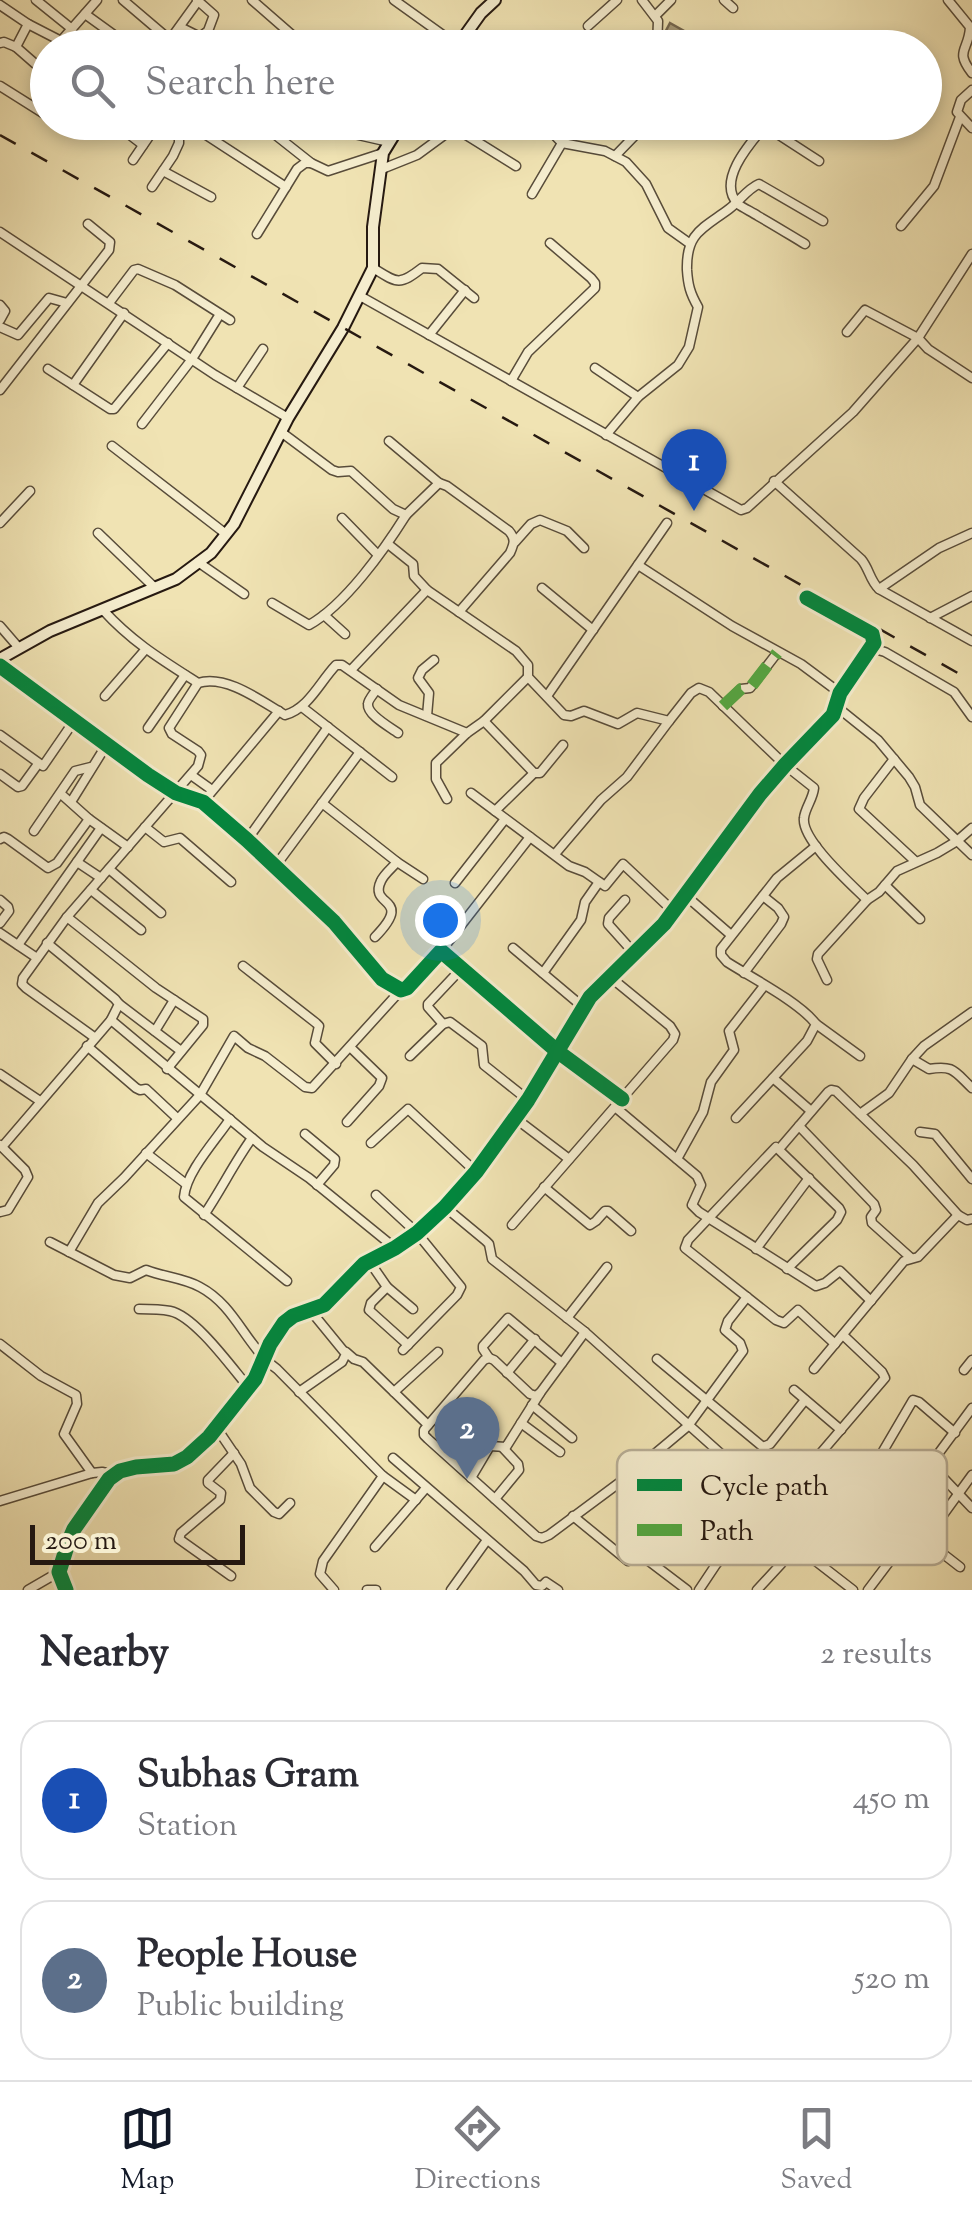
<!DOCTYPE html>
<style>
body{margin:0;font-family:"Sorts Mill Goudy",serif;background:#f7f7f7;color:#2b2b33}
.scale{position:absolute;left:30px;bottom:25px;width:215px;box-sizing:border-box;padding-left:10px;border:5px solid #261911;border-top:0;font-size:28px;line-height:35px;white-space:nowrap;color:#261911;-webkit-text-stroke:8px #f5edce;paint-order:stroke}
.you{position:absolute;left:440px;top:920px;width:35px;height:35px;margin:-25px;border:8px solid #fff;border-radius:50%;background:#1a73e8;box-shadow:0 0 0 15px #1a73e833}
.badge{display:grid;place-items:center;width:65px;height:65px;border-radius:50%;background:#111827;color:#fff;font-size:32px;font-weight:700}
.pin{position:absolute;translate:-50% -82px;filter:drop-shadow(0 2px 5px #0008)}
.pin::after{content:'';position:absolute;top:52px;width:35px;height:30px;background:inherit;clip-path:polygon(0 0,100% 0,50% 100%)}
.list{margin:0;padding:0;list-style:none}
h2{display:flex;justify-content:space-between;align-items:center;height:130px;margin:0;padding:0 40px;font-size:42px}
h2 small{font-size:32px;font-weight:400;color:#7c7c81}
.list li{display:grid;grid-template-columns:65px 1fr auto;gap:30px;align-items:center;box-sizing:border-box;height:160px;margin:0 20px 20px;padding:0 20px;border:2px solid #e1e1e2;border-radius:30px}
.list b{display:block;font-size:38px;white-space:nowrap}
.list p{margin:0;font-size:32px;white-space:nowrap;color:#7c7c81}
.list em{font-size:32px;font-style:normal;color:#7c7c81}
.icon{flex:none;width:55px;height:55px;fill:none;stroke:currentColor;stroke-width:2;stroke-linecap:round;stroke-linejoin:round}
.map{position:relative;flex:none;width:972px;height:1590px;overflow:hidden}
.search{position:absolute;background:#fff;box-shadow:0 5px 15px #0003;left:30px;right:30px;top:30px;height:110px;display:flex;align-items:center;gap:25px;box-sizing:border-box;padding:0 35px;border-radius:55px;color:#7c7c81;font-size:38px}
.sheet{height:490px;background:#fff}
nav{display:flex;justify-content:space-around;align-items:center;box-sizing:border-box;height:140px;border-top:2px solid #e1e1e2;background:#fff;font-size:28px;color:#7c7c81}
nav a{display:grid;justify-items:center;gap:5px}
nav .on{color:#111827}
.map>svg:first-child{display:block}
.water{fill:#ab9e7c;stroke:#766951;stroke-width:2.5}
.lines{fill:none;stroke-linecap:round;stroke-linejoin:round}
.minor-casing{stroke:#584c3a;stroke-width:11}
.secondary-casing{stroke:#261911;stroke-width:14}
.minor{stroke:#f5edce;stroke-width:8}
.secondary{stroke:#f5edce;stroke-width:10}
.rail{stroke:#261911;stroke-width:2.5;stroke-dasharray:18 18;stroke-linecap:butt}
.quiet{stroke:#53a942;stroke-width:12;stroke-dasharray:25 12;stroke-linecap:butt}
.cycleway-casing{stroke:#f5edce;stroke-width:21}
.cycleway{stroke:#00873e;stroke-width:15}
.key{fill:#f5edce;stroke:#b7ad95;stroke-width:2.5}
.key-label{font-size:28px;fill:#261911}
</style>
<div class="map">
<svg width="972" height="1590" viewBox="0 0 972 1590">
<rect width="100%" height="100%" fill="#f0e3b3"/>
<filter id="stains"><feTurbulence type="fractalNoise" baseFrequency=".002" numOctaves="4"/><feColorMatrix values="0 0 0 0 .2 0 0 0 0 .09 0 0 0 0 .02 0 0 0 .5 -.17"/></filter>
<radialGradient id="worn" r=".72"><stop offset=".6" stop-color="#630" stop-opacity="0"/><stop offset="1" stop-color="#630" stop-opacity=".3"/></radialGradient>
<path class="water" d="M670,23L684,31L692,45L689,47L663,48L659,44Z"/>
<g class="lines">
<defs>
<g id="minor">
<path d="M36,0L72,29"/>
<path d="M123,0L170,40"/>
<path d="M252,0L307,48"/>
<path d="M394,0L461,48"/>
<path d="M642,0L658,21L657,48"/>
<path d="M724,0L733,8"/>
<path d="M948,0L970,27C969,51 954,50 972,73"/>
<path d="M0,5L28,24L61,41L97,0"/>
<path d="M85,14L132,48"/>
<path d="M655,16L671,0"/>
<path d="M28,24L16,47L48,75"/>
<path d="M588,26L617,0"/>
<path d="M180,27L200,37L208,31L214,15L197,0"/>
<path d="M200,37L198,43L207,48"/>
<path d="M0,43L4,42L16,47"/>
<path d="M164,48L198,1"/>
<path d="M799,48L805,40"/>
<path d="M0,86L43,113"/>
<path d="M972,90L961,100L957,112L972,128"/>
<path d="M113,122L143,145"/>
<path d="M253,122L264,128L279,122"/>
<path d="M301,122L389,142"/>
<path d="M542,122L562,143L605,151L626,162L646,184L668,228L689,243"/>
<path d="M768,122C753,140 715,180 738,204C743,208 752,212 758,216C774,225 790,235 805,244"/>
<path d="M765,126L819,161"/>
<path d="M455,128L516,166"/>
<path d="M268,129L311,163"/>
<path d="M203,133L286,187"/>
<path d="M615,156L648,122"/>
<path d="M133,160L159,122"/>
<path d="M382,169L417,155L462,122"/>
<path d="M163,171L211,197"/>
<path d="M152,187L173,156L179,143V133L167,122"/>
<path d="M532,194L562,143"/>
<path d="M901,226L934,186L960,117"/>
<path d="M0,232L215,375L288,418"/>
<path d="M257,234L297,169L305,163H311L328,171L383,153"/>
<path d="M373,268C397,283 399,286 422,268L438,269L474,298"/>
<path d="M360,296L741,510L747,508L853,412L918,338L972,254"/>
<path d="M109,303L134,270L138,269L175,285L230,320"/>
<path d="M0,305L5,311L0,320"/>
<path d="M0,327L18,335L49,298L67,303"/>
<path d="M847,332L865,310L918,338L928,349L972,378"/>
<path d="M429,335L465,290"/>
<path d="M595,368L638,397"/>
<path d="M48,369L110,409H114L168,343"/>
<path d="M511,381L528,352L595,288V283L591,278L550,243"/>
<path d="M73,385L124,313"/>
<path d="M237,388L263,349"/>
<path d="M0,390L109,250L110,242L88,224"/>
<path d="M142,424L192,359L220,314"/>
<path d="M281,432L332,470L338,472L351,471L393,509L406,515L439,483L447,486L509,531C516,539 514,544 510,553L459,612"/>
<path d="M606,435L638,397L678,365L689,347L698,307C690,293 688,285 687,270C686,233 702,229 729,209C740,201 747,189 759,184L823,221"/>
<path d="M389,441L439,483"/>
<path d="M112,446L226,534"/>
<path d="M774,481L861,559C869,568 870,581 879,589"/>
<path d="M342,518L378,555"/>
<path d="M0,523L30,491"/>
<path d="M98,533L155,588"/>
<path d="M972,533L939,548L879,589L972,641"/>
<path d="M515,542L531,524L540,520L567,531L584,548"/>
<path d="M388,544L413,564L414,576L427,590L516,651L528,665V677L564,715L571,716L584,711L618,724L637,713L669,721L691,693L699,688L709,692L785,765L814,788C813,799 805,808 804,818C801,840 851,884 867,900"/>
<path d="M198,562L244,594"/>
<path d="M638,565L732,626L801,664L840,693"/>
<path d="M542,588L593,630"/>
<path d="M272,603L309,625C345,605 384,550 406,515"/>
<path d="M103,610C132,642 162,660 198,683"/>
<path d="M324,615L345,634"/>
<path d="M930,618L972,596"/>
<path d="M0,626L19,648"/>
<path d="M871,648L885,652L954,692L972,717"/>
<path d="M0,666L148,775L176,793L203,802L247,840L334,922L382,979L401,990L407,988L441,951L557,1051L622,1099"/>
<path d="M351,670L427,590"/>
<path d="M377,689C375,692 368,700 368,704C367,715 390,727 398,733"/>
<path d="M105,696L145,650"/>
<path d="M547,696L667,523"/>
<path d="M723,706L741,689L750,688L777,653"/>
<path d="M302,707L392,777"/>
<path d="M837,707L878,740L909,777L915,787L920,805L972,855"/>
<path d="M427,716L429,693L418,678L422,670L434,660"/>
<path d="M484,721L534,773H540L563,745"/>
<path d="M148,728L185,675"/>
<path d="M0,735L43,766L74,721"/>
<path d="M894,759L864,798L859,809L915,861"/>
<path d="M0,774L18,787L22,786L38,764"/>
<path d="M191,775L212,790"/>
<path d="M471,793L569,866L585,872L605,886L623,864L673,911"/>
<path d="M61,794L89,819L128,847"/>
<path d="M447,799L436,779V763L467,733L484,721L528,677"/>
<path d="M71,802L107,744"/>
<path d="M203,802L279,711"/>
<path d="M322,803L397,862L423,879"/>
<path d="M495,811L534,773"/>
<path d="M145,827L164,842L180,838L231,882"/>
<path d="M34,831L75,771L91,767"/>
<path d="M0,839L4,837L8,839L48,868L57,863L89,819"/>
<path d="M247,840L328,727"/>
<path d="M555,854L601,800L627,777L669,721"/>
<path d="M77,862L101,878"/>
<path d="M274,868L360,752"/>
<path d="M109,869L161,913"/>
<path d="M455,883L505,819"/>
<path d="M885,885L920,919"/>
<path d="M91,890L141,930"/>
<path d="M685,895L731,935"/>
<path d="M0,900L8,907L9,911L0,923"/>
<path d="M625,900L609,918L608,924L634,953"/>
<path d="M67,917L156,988L203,1019V1025L167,1069"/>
<path d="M0,933L37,958"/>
<path d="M375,937C415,896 368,908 381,881C384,874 392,868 397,862"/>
<path d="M47,943L115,999L119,1004L111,1020"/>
<path d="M18,945L101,828"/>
<path d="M513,948L583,1007"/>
<path d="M441,951L530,837"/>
<path d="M243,966L316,1023L319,1026L315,1043L336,1064"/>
<path d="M543,973L581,920L585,902L599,882"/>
<path d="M744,973L781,924L784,917L778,908L763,896"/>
<path d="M827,980L817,959L818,954L867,900L879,892L897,871L937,853L957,841L972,828"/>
<path d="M119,1004L181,1051"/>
<path d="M443,1024L428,1007V1004L462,968"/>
<path d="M816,1024L860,1056"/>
<path d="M155,1031L174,1000"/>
<path d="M94,1037L26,988L22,984L23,978L67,917L198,766L201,755L198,751L172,734L169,728L198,683C226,674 261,701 285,715C309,708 319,683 336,665H342L399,705L467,733"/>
<path d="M87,1046L136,1088L140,1090L146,1089L177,1118"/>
<path d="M410,1056L443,1024L450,1022L482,1046L484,1065L528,1100"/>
<path d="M912,1059L929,1069C954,1065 954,1071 972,1088"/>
<path d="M0,1074L40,1101"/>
<path d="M773,1078L811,1111"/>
<path d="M615,1107L697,1176L701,1185L692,1205L699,1212L816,1286L825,1283L840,1271L871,1301"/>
<path d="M860,1114L889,1093L912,1059L924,1046L972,1012"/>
<path d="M515,1118L569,1159"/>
<path d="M736,1118L807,1041L816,1024C799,1002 752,978 727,962L721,955V949L777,878L816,846"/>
<path d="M230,1119C216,1140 186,1172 184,1197L287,1281"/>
<path d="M347,1122L379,1086L382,1078L350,1047"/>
<path d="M799,1126L874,1204L876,1210L871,1217L872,1223L911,1258"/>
<path d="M920,1132L935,1134L972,1179"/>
<path d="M305,1134L335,1159L334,1165L317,1185"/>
<path d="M371,1143L408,1109L476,1172"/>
<path d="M2,1147L111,1020L263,1147L309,1178L395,1248"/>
<path d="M780,1148L828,1092L831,1090L836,1091L913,1165L958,1215"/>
<path d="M146,1153L186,1184"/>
<path d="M677,1159L703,1112L711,1082L734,1050L729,1031L764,986"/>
<path d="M544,1187L590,1225L596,1221L605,1211H608L631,1231"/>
<path d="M376,1195L417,1233L461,1287L457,1295L403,1350"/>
<path d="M445,1207L486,1241L489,1244L492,1259L585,1332L777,1504"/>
<path d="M0,1212L8,1210L28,1177L25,1170L0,1145"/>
<path d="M204,1215C221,1190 234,1163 252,1138"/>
<path d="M512,1225L673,1040L675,1034L670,1026L609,976"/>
<path d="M50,1242L114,1275L130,1278L146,1270C164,1277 184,1278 200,1287C236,1306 246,1347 277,1369L383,1476L416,1500"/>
<path d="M756,1249L809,1178"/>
<path d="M69,1252L98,1203L124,1178L200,1095L234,1036L248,1048L265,1056L305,1087L312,1088L401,990"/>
<path d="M369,1261L387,1287L413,1309"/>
<path d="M787,1269L837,1220L841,1212L839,1208L776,1147L688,1240L685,1248L776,1320L784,1323L798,1310L835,1344"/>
<path d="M387,1287L371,1303L369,1310L408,1345"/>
<path d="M139,1309C149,1309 160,1309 170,1311C195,1316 232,1368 249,1388"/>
<path d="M567,1318L607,1267"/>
<path d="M585,1332L540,1393L536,1396L530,1394L494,1360L489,1358L484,1360L424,1430V1435L428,1439L536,1536L542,1538L549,1535L627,1477L688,1426L743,1351L740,1343L725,1330L728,1321L747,1297"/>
<path d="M0,1344L41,1376L76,1395L77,1404L64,1434L92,1473"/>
<path d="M346,1352L354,1359L363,1362L428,1425"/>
<path d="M489,1358L483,1349V1346L508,1318L562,1363"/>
<path d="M657,1359L763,1447L770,1444L805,1400"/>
<path d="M814,1369L904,1261L918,1257L958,1215L967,1220L972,1219"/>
<path d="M964,1370L972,1360"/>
<path d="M507,1373L535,1339"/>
<path d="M794,1390L841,1430"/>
<path d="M299,1392L342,1362L346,1354L310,1310"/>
<path d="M394,1392L438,1352"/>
<path d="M532,1405L572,1438"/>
<path d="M521,1423L560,1452"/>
<path d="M216,1427L241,1464L250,1488L274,1512L279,1514L290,1503"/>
<path d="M393,1458L524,1571L536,1585L542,1586L546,1582L558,1590"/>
<path d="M931,1465L972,1508"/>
<path d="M627,1477L656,1508L714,1559L717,1563L699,1590"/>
<path d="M471,1478L490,1446L506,1447L540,1393"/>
<path d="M796,1482L885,1378L882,1372L843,1335"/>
<path d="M694,1484L749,1524"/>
<path d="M495,1499L519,1470L518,1464L503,1448"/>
<path d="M0,1501L92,1473L102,1472L116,1475"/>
<path d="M852,1504L913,1400L919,1402L955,1433"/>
<path d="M896,1511L972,1408"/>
<path d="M573,1516L628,1561"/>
<path d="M924,1539L960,1567"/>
<path d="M795,1545L853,1590"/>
<path d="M375,1547L426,1488"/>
<path d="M641,1555L687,1590"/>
<path d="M717,1563L749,1524L758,1526L792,1550"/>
<path d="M231,1576L179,1539L181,1533L220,1500L221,1493L208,1483V1480L234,1453"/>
<path d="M28,1590L59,1572"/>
<path d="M66,1590L59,1572L68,1543L74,1529L109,1479L120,1471L136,1467L174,1464L187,1457L209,1437L255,1379L270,1344L284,1323L293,1316L324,1305L364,1264L395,1248L417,1233L445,1207L476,1172L528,1100L590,997L664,924L760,794L785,765L833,715L840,693L874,643L872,634L807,598"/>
<path d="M334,1590L320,1574L323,1561L383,1476"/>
<path d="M367,1590H376"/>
<path d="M451,1590L487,1540"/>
<path d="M757,1590L781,1564L818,1512"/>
<path d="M868,1590L908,1537L911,1535L927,1537L972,1475"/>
</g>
<g id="secondary">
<path d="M456,48L481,13L495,0"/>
<path d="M0,659L50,631L176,579L211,553L234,524L288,418L343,328L373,268V227L383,153L402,122"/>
</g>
</defs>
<use href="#minor" class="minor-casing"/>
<use href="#secondary" class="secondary-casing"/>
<use href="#minor" class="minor"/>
<use href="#secondary" class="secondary"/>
<path class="rail" d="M0,135L972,681"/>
<path class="quiet" d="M723,706L741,689L750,688L777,653"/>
<defs>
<g id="cycleway">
<path d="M0,666L148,775L176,793L203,802L247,840L334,922L382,979L401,990L407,988L441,951L557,1051L622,1099"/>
<path d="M66,1590L59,1572L68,1543L74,1529L109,1479L120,1471L136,1467L174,1464L187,1457L209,1437L255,1379L270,1344L284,1323L293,1316L324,1305L364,1264L395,1248L417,1233L445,1207L476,1172L528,1100L590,997L664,924L760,794L785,765L833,715L840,693L874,643L872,634L807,598"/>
</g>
</defs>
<use href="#cycleway" class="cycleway-casing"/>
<use href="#cycleway" class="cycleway"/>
</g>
<rect x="617" y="1450" width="330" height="115" rx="15" class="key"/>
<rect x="637" y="1479" width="45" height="12" fill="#00873e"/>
<rect x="637" y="1524" width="45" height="12" fill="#53a942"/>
<g class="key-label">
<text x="700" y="1495">Cycle path</text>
<text x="700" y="1540">Path</text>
</g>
<rect width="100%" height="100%" filter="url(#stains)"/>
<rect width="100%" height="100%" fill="url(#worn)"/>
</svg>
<div class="scale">200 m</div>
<div class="you"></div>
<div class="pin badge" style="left:694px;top:511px;background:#1a4fb4">1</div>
<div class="pin badge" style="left:467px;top:1479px;background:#5c6f8a">2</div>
<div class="search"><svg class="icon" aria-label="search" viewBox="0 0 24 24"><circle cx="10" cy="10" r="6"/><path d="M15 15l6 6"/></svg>Search here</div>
</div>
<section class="sheet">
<h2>Nearby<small>2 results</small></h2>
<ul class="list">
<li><span class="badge" style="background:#1a4fb4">1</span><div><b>Subhas Gram</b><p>Station</p></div><em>450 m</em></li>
<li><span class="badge" style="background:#5c6f8a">2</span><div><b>People House</b><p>Public building</p></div><em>520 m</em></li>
</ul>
</section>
<nav>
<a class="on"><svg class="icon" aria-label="map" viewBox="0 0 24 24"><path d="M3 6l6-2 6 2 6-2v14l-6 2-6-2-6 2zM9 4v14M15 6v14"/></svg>Map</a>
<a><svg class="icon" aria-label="directions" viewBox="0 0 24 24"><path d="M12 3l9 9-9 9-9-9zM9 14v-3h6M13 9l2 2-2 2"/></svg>Directions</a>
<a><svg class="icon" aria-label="saved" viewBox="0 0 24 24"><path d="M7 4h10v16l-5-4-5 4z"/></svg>Saved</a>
</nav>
